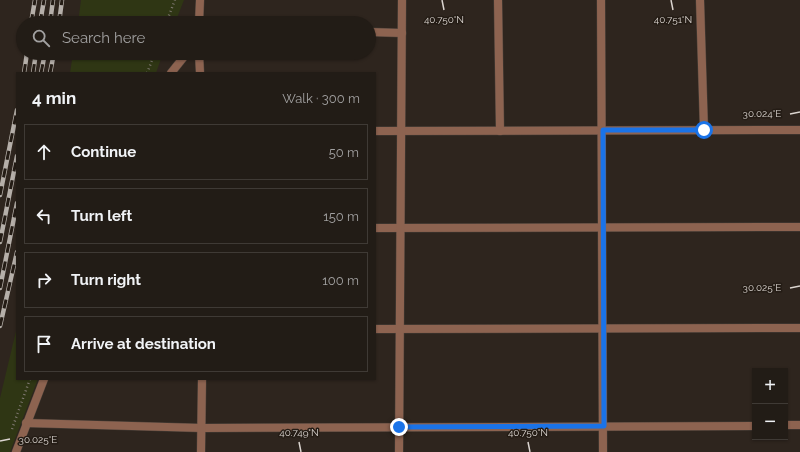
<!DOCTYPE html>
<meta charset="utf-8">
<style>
body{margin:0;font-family:Raleway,sans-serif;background:#2e2923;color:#f1f3f6}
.controls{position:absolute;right:12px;bottom:12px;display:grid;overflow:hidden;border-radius:0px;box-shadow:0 1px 3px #0004}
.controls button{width:36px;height:36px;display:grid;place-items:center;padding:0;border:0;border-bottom:1px solid #3f3a35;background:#221c16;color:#f1f3f6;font:20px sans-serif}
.stop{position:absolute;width:12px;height:12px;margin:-9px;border:3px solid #1a73e8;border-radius:50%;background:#fff}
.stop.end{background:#1a73e8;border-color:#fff;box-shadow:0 1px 4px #0008}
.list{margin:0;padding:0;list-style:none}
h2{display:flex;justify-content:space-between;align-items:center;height:52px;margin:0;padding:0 16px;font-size:17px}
h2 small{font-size:13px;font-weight:400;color:#a2a1a1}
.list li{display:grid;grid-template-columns:26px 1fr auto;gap:12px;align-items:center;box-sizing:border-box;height:56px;margin:0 8px 8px;padding:0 8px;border:1px solid #3f3a35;border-radius:0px}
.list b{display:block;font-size:15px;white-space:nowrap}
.list em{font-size:13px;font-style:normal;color:#a2a1a1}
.icon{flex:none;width:22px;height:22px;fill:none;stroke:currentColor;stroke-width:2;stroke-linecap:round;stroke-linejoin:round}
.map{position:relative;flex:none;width:800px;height:452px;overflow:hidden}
.search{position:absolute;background:#221c16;box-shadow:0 1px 3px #0004;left:16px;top:16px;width:360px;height:44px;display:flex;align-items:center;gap:10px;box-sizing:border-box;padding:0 14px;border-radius:22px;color:#a2a1a1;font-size:15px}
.panel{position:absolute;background:#221c16;box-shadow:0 1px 3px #0004;left:16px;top:72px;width:360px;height:308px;border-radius:0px}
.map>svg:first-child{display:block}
.green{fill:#2f3614}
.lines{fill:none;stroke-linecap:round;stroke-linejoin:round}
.street-casing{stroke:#4a413a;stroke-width:9}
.path{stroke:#807972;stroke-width:2.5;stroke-dasharray:1 3;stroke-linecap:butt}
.street{stroke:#8d6350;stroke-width:8}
.rail-casing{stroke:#b5afa9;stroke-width:4.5}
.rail{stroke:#241c15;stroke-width:3;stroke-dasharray:9;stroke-linecap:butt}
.route{stroke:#1a73e8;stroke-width:5}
.ticks{fill:none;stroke:#dbd5d0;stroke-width:1.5}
.ticks-label{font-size:10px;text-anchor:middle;fill:#dbd5d0;stroke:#241c15;stroke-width:3;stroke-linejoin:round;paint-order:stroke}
</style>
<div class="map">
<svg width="800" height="452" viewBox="0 0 800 452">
<rect width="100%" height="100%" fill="#2e251e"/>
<g class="green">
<path d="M81,0H184L175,23H78Z"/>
<path d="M73,53H163L156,73H70Z"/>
<path d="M17,327V379H38L10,452H0V398Z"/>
</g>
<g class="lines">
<defs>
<g id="street">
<path d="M498,0L500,131"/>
<path d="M601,0L603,452"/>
<path d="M700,0L704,130"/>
<path d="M199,23L200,0"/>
<path d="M369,32L402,33"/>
<path d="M199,53L200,73"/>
<path d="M171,73L187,53"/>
<path d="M375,131L800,130"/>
<path d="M375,228L800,227"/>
<path d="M375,329L800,328"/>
<path d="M26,423L202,428L755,426"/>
<path d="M785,425H800"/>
<path d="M16,452L44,379"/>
<path d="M201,452L202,379"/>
<path d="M399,452L402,0"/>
</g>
</defs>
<use href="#street" class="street-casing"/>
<g class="path">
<path d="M166,23L175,0"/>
<path d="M147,73L155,53"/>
<path d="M12,429L30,379"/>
</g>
<use href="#street" class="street"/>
<defs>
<g id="rail">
<path d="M31,23L35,0"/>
<path d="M40,23L44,0"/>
<path d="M50,23L53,0"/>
<path d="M59,23L62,0"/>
<path d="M24,73L27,53"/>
<path d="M33,73L36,53"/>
<path d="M41,73L45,53"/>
<path d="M50,73L54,53"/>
<path d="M0,195L17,110"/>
<path d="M0,242L17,156"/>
<path d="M0,288L17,203"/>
<path d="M0,326L17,252"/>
</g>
</defs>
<use href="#rail" class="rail-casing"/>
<use href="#rail" class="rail"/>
</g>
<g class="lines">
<path class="route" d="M399,427L604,426L603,130H704"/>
</g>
<path class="ticks" d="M442,0L444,10M671,0L673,10M790,114L800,112M790,288L800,286M0,441L10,439M299,442L301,452M528,442L530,452"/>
<g class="ticks-label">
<text x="444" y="23">40.750°N</text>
<text x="673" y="23">40.751°N</text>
<text x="762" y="117">30.024°E</text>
<text x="762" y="291">30.025°E</text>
<text x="299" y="436">40.749°N</text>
<text x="528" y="436">40.750°N</text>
<text x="38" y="443">30.025°E</text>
</g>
</svg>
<div class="controls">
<button>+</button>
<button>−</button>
</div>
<div class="stop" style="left:704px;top:130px"></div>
<div class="stop end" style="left:399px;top:427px"></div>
<div class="search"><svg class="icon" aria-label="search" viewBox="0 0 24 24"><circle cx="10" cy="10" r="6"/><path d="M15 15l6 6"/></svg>Search here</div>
<section class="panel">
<h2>4 min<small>Walk · 300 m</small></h2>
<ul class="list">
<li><svg class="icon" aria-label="ahead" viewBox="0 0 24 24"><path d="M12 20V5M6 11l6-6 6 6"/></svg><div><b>Continue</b></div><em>50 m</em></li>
<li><svg class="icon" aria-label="left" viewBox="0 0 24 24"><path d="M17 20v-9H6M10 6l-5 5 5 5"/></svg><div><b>Turn left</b></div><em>150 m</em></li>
<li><svg class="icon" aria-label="right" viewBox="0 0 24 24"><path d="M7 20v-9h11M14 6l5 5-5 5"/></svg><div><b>Turn right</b></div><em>100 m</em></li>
<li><svg class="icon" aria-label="arrive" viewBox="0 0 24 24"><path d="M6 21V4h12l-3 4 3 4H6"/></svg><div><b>Arrive at destination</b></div></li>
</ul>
</section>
</div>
